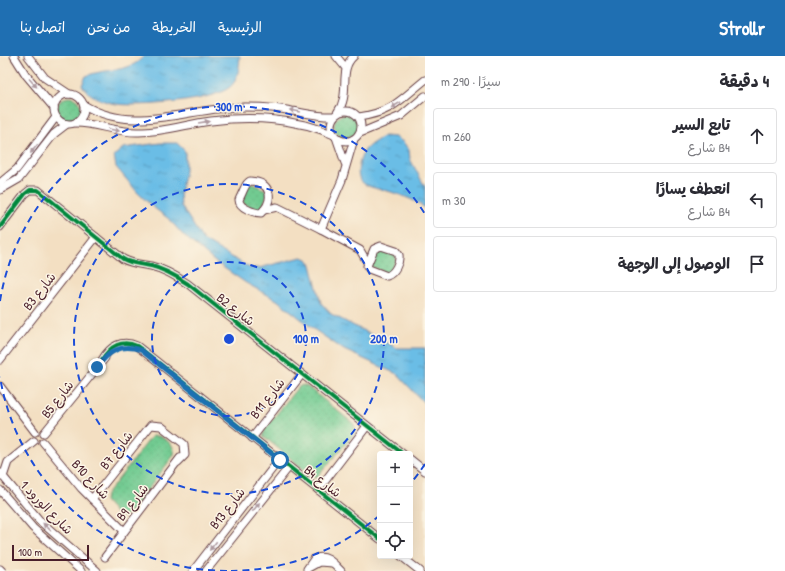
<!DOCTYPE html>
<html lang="ar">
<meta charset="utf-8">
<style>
body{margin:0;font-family:"Patrick Hand","Playpen Sans Arabic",sans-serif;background:#f2f2f3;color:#2b2b33;direction:rtl}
.controls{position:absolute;right:12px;bottom:12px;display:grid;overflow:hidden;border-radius:4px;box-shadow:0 4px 16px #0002}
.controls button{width:36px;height:36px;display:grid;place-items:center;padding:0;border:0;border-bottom:1px solid #e1e1e2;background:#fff;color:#2b2b33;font:20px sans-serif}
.scale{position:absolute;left:12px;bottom:10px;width:77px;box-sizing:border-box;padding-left:4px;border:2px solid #4a1f2b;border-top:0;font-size:11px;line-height:14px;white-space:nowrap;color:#4a1f2b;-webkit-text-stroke:3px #fcf5e5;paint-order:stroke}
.stop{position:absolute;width:12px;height:12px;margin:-9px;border:3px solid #1f6fb2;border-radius:50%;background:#fff}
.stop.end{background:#1f6fb2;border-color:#fff;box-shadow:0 1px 4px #0008}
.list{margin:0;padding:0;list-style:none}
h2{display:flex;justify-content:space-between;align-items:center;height:52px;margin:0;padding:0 16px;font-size:17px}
h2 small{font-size:13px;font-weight:400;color:#7c7c81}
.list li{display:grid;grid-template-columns:26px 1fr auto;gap:12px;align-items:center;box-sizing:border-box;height:56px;margin:0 8px 8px;padding:0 8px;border:1px solid #e1e1e2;border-radius:4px}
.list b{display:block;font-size:15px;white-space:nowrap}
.list p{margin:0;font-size:13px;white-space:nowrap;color:#7c7c81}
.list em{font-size:13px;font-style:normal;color:#7c7c81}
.icon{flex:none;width:22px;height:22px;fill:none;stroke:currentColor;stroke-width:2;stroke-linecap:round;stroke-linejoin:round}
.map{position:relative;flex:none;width:425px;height:515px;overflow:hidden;direction:ltr}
header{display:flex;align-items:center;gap:24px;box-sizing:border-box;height:56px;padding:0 20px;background:#1f6fb2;color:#fff}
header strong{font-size:19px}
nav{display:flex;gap:22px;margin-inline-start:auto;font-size:14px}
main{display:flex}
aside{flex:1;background:#fff}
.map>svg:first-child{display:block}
.park{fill:url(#park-dots);stroke:#5e755e}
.water{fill:url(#water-ripples);stroke:#5a6e88}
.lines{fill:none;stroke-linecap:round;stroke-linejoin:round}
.minor-casing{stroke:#633c42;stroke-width:9}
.minor{stroke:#fff;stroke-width:7}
.cycleway-casing{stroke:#fcf5e5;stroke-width:6}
.cycleway{stroke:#00873e;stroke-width:4}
.oneway{fill:#ae9aa0}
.route{stroke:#1f6fb2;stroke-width:5}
.ring{fill:none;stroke:#1d4ed8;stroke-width:2;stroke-dasharray:7 5}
.labels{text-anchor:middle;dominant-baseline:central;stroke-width:3;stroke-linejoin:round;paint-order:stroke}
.street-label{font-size:13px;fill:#4a1f2b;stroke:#fcf5e5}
.centre{fill:#1d4ed8;stroke:#fcf5e5;stroke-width:2}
.ring-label{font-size:12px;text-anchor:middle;font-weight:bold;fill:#1d4ed8;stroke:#fcf5e5;stroke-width:3;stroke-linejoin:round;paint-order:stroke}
</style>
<header>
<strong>Strollr</strong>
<nav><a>الرئيسية</a><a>الخريطة</a><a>من نحن</a><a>اتصل بنا</a></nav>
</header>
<main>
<aside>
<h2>4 دقيقة<small>سيرًا · 290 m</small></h2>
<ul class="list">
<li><svg class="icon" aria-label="ahead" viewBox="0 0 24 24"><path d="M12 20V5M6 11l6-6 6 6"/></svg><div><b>تابع السير</b><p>B4 شارع</p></div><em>260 m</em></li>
<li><svg class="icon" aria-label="left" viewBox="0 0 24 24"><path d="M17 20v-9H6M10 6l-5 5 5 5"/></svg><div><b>انعطف يسارًا</b><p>B4 شارع</p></div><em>30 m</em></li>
<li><svg class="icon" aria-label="arrive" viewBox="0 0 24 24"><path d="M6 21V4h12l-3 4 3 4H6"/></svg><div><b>الوصول إلى الوجهة</b></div></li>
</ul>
</aside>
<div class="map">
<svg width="425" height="515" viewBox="0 0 425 515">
<defs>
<pattern id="park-dots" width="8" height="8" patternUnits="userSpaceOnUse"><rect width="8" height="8" fill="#71cb91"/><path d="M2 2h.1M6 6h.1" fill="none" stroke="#63ae7d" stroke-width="1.8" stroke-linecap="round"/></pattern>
<pattern id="water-ripples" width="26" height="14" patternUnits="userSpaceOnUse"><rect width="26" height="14" fill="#6abde6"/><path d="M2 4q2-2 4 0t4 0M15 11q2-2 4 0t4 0" fill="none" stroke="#5999bb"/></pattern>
</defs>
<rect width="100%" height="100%" fill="#fcf5e5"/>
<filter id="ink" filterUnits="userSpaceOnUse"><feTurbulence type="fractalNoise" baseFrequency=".025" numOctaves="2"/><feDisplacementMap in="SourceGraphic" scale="8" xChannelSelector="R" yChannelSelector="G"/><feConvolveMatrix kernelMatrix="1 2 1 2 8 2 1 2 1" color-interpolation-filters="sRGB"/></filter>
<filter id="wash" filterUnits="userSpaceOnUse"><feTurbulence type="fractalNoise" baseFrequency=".012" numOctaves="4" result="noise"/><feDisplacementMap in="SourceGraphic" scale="16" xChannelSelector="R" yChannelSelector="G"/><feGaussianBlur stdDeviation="0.9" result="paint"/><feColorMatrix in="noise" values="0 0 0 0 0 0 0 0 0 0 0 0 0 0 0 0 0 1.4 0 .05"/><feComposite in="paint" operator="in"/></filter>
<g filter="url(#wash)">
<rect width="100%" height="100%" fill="#f3dfc2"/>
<g class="park">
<circle cx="69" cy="53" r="12"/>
<circle cx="346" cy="70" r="12"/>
<path d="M251,127L266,134L268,137L262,152L259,154L244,148L242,143L248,129Z"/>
<path d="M378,192L396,199V204L389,218L370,210Z"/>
<path d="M302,329L308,331L354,368L356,375L354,378L317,421L312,420L263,380L265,373L297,332Z"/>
<path d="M152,380H159C167,384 176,390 174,399L133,453L126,460H118L105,445L106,439Z"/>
</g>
<g class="water">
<path d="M144,0H240C239,11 239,23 230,31C211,46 140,51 116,48C104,46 88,40 82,29L86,20C108,11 128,18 144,0Z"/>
<path d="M384,80L395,81L403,86L409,94L410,103L425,131V152C417,145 404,140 394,137C379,131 353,134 359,109C363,91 370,89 384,80Z"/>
<path d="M160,87H177L185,95V115L180,137L181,150L203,184L250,212H259L302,201L307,203L311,209L321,247L331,258L397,292H425V348L397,318L344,294L315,274L277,244L246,227L214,205L183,179L169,163L153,151L138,137L116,111L114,100L123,92Z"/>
</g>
</g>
<g filter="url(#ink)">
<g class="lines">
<defs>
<g id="minor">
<path d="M14,0L26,19L54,52"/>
<path d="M28,0L45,22L69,38"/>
<path d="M336,0L345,11"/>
<circle cx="69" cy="53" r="15"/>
<path d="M84,49C135,80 191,50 246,51C261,51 277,52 292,55C306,57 319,61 334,60"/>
<circle cx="346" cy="70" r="15"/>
<path d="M337,57C352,37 337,15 354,0"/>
<path d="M359,61C393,56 400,44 425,24"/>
<path d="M76,67C97,67 117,77 139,76C164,76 187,68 211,65C251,60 297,62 334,79"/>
<path d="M360,77L401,60L425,40"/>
<path d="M336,81L345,107"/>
<path d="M250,125C271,126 275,143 261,157C255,157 239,152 239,144C240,141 242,138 243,135C245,131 246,127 250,125Z"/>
<path d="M0,127L17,113L56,61"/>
<path d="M0,134L19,123L54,78L67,68"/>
<path d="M264,154L277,151L321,173L360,194L367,206"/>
<path d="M0,171L25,138L30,134H38L123,203C132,208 141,208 151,210C164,213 176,220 188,228L403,398"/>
<path d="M321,173L342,124L354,83"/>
<path d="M381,190L396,195L399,199C400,206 395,217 387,220L369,213L367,210L374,193Z"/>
<path d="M0,304L96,181"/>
<path d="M102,304C110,290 122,283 137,290L380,483"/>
<path d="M0,330L35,376"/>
<path d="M44,377L105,302"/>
<path d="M252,382L302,318"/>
<path d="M43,386L81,432L124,475"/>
<path d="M410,403L425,415"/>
<path d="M0,417L40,465L97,515"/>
<path d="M3,421L8,406L34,385"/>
<path d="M0,434L33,472L81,515"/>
<path d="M318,434L367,370"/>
<path d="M92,443L151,369L161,370L184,388L185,399L178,406"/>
<path d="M401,500L420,515"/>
<path d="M105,501L180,402"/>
<path d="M310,511L319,506L332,507"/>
<path d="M0,513L2,515"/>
<path d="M307,513L314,503C326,497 334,508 341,515"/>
<path d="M193,515L279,404"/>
<path d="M206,515L289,411"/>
</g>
</defs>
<use href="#minor" class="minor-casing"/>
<use href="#minor" class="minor"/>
<defs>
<g id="cycleway">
<path d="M0,171L25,138L30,134H38L123,203C132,208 141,208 151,210C164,213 176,220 188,228L403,398"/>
<path d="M102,304C110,290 122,283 137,290L380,483"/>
</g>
</defs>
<use href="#cycleway" class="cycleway-casing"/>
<use href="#cycleway" class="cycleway"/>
</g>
<defs><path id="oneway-solid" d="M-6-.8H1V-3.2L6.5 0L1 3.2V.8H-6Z"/></defs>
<g class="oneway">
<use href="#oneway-solid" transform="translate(33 27) rotate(48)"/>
<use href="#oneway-solid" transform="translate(396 49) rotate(149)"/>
<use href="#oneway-solid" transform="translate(295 55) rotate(-170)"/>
<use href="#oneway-solid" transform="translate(204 66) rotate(-9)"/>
<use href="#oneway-solid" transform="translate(114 74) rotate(11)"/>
<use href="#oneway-solid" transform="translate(34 93) rotate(129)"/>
<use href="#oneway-solid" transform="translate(256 451) rotate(-52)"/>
<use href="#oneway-solid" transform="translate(47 471) rotate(-137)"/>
<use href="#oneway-solid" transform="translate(213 490) rotate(128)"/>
</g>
</g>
<g class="lines" filter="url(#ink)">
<path class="route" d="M97,311C109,295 121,287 141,294L280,404"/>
</g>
<g class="ring">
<circle cx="229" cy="283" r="77"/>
<circle cx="229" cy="283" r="155"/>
<path d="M425 408A232 232 0 0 1 411 427M380 459A232 232 0 0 1 231 515M227 515A232 232 0 0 1 0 321M0 245A232 232 0 0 1 425 158"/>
</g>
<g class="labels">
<g class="street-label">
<text transform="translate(39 235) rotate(-52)">B3 شارع</text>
<text transform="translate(236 253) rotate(38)">B2 شارع</text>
<text transform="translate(267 342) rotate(-52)">B11 شارع</text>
<text transform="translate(57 343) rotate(-52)">B5 شارع</text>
<text transform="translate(116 394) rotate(-52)">B7 شارع</text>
<text transform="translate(91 423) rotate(47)">B10 شارع</text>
<text transform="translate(323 425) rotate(38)">B4 شارع</text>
<text transform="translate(132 446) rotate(-52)">B9 شارع</text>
<text transform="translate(47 451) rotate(46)">شارع الورود 1</text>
<text transform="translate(227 452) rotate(-52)">B13 شارع</text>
</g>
</g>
<circle cx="229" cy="283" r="6" class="centre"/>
<g class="ring-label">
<text x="229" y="55">300 m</text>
<text x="306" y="287">100 m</text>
<text x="384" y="287">200 m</text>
</g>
</svg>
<div class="controls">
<button>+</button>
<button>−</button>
<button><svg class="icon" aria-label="locate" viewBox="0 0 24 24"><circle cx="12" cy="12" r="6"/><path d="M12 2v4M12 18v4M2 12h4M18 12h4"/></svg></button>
</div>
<div class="scale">100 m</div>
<div class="stop" style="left:280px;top:404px"></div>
<div class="stop end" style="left:97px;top:311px"></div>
</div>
</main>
